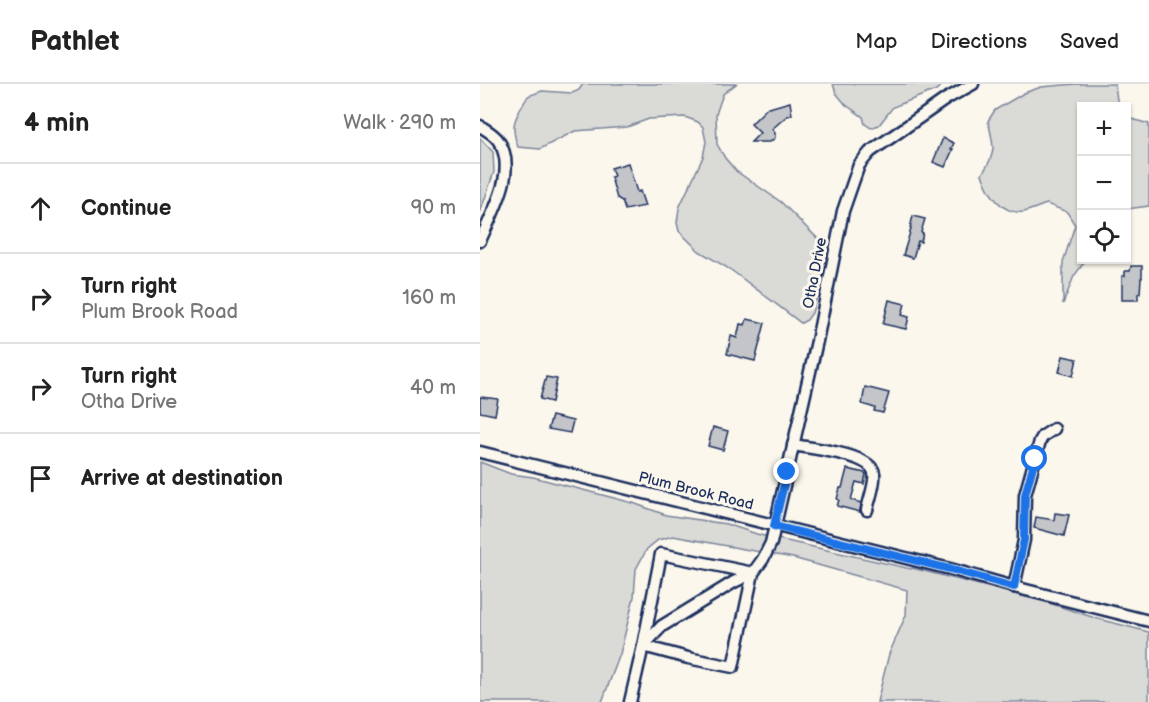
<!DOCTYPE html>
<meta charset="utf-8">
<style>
body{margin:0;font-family:"Balsamiq Sans",sans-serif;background:#f2f2f2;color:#222}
.controls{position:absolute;right:18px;top:18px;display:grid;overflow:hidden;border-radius:0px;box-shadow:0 2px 4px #0004}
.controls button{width:54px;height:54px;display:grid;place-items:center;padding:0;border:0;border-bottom:2px solid #e0e0e0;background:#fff;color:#222;font:30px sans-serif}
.stop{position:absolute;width:18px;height:18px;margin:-14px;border:4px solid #1a73e8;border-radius:50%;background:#fff}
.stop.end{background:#1a73e8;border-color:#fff;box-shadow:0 2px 6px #0008}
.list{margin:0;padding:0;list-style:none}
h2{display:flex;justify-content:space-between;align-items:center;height:78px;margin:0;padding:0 24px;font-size:26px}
h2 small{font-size:20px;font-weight:400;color:#767676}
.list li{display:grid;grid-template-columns:39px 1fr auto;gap:18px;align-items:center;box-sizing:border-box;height:90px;padding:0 24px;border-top:2px solid #e0e0e0}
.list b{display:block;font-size:22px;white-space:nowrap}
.list p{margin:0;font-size:20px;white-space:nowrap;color:#767676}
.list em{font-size:20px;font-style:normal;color:#767676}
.icon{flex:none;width:33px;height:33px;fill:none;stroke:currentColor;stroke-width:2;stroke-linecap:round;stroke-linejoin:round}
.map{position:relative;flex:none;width:669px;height:618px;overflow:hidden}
header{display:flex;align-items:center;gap:36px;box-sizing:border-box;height:84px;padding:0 30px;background:#fff;border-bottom:2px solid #e0e0e0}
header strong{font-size:28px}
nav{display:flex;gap:33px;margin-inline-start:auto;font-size:21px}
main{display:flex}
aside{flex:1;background:#fff}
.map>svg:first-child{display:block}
.green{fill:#dadad7;stroke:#7a849a;stroke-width:1.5}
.building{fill:#c3c5c9;stroke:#1b2f5e;stroke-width:1.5}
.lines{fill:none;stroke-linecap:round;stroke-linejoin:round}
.minor-casing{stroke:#1b2f5e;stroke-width:15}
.minor{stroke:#fbf7ec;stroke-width:10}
.route{stroke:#1a73e8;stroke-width:8}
.labels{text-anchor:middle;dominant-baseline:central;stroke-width:6;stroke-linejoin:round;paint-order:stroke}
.street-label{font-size:15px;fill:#1b2f5e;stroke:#fbf7ec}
</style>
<header>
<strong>Pathlet</strong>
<nav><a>Map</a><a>Directions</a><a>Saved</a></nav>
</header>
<main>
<aside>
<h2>4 min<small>Walk · 290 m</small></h2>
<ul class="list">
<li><svg class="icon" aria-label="ahead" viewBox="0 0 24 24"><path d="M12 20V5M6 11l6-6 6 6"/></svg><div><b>Continue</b></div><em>90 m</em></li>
<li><svg class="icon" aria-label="right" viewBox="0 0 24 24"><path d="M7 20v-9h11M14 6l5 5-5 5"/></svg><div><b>Turn right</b><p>Plum Brook Road</p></div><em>160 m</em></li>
<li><svg class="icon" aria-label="right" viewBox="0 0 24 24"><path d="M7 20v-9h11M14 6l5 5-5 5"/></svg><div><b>Turn right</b><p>Otha Drive</p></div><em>40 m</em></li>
<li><svg class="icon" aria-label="arrive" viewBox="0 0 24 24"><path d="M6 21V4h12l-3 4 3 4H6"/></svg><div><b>Arrive at destination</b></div></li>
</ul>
</aside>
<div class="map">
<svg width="669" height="618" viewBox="0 0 669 618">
<rect width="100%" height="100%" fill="#fbf7ec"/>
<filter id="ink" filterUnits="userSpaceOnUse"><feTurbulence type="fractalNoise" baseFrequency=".0167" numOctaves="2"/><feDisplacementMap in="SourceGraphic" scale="12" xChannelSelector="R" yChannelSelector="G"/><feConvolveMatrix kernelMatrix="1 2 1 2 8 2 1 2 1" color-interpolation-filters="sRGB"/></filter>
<g filter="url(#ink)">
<g class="green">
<path d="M103,0H256L243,10L236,30L237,60L245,74L256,87L301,118L337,154L341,161L346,182L332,229L327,236L321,239L251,186L219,167L199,147L197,139L199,124L223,73L226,58L223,43L218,38L205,33L169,35L147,43L95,47L60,65L38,63C29,39 36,33 48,12L62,7L92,9L99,6Z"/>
<path d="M353,0H464L456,6L413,23L399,41L391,44L385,40L383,33L366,21L356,9Z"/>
<path d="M595,0H635L637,16L641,22H602V176H606L594,192L583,220V178L595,141L587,128L567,120C560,122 552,126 544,128C522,131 508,109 502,90C517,68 514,62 508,37L515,26L544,9L561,3Z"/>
<path d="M646,31L649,34L669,40V122L647,125Z"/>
<path d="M0,54L13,68L14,88L0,129Z"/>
<path d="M0,378L31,390L53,393L153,419L186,431L246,440L280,451L431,485L432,484L563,517L615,534L669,548V618H397L409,570L426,531L427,506L313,474L193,452L178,456L167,465L156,485L154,513L140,570L122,618H0Z"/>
</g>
<g class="building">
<path d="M310,18L312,31L307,32L292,45L295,49V54L290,58H271L280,49L271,40L288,23L289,24Z"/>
<path d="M463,54L474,59L471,65H473L465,83L453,78Z"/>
<path d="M148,79L157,108L160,107L165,122L145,126L142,117L137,114L136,111L131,93L134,92L131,84Z"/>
<path d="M433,132L445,135L441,148L443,149L441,158L438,157L433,174L423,171L431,145L430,144Z"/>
<path d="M651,182H662V194H661L660,209H658V216H642V192H645V187H650Z"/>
<path d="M409,216L425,220L422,231L429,233L426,245L403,240Z"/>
<path d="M267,235L285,239L275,277L247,270L251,252L257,254L260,240L265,241Z"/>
<path d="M583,272L597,275L593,292L579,288Z"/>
<path d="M66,293L77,295L72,318L60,315Z"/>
<path d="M385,303L409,309L403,329L394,327L395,324L382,320Z"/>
<path d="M0,313L18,315L15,331L0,328Z"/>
<path d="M72,332L93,337L90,349L68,345Z"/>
<path d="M233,343L248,347L243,366L228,362Z"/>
<path d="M367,385L385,389L386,390L384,400L376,398L371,416L381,419L380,428L357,422L359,416L357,415L360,404H362Z"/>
<path d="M575,429L589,431L584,452L554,444L556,433L574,436Z"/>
</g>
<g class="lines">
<defs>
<g id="minor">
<path d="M0,42C6,46 14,50 18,56C39,86 12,129 0,157"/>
<path d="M313,361C330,364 391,370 394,389C396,398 389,416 387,426"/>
<path d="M0,368L470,485L534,503L669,537"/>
<path d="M273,489L253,583L208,574L163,562L182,542L254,498Z"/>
<path d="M534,503L544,456L545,411L560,357L563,352L574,345"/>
<path d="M150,618L163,562L181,470L273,489L283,475L291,459L337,257L363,127L379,81L390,68L466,15L493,0"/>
</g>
</defs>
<use href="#minor" class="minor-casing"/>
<use href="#minor" class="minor"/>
</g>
</g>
<g class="lines" filter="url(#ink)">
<path class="route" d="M307,388L294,442L470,485L534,503L544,456L545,411L555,375"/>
</g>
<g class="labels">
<g class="street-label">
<text transform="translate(335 189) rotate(-79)">Otha Drive</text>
<text transform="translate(216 407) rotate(14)">Plum Brook Road</text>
</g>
</g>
</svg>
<div class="controls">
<button>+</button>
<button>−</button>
<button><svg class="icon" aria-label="locate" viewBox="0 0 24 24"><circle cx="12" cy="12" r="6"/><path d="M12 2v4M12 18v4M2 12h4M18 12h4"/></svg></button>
</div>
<div class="stop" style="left:555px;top:375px"></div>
<div class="stop end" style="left:307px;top:388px"></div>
</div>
</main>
